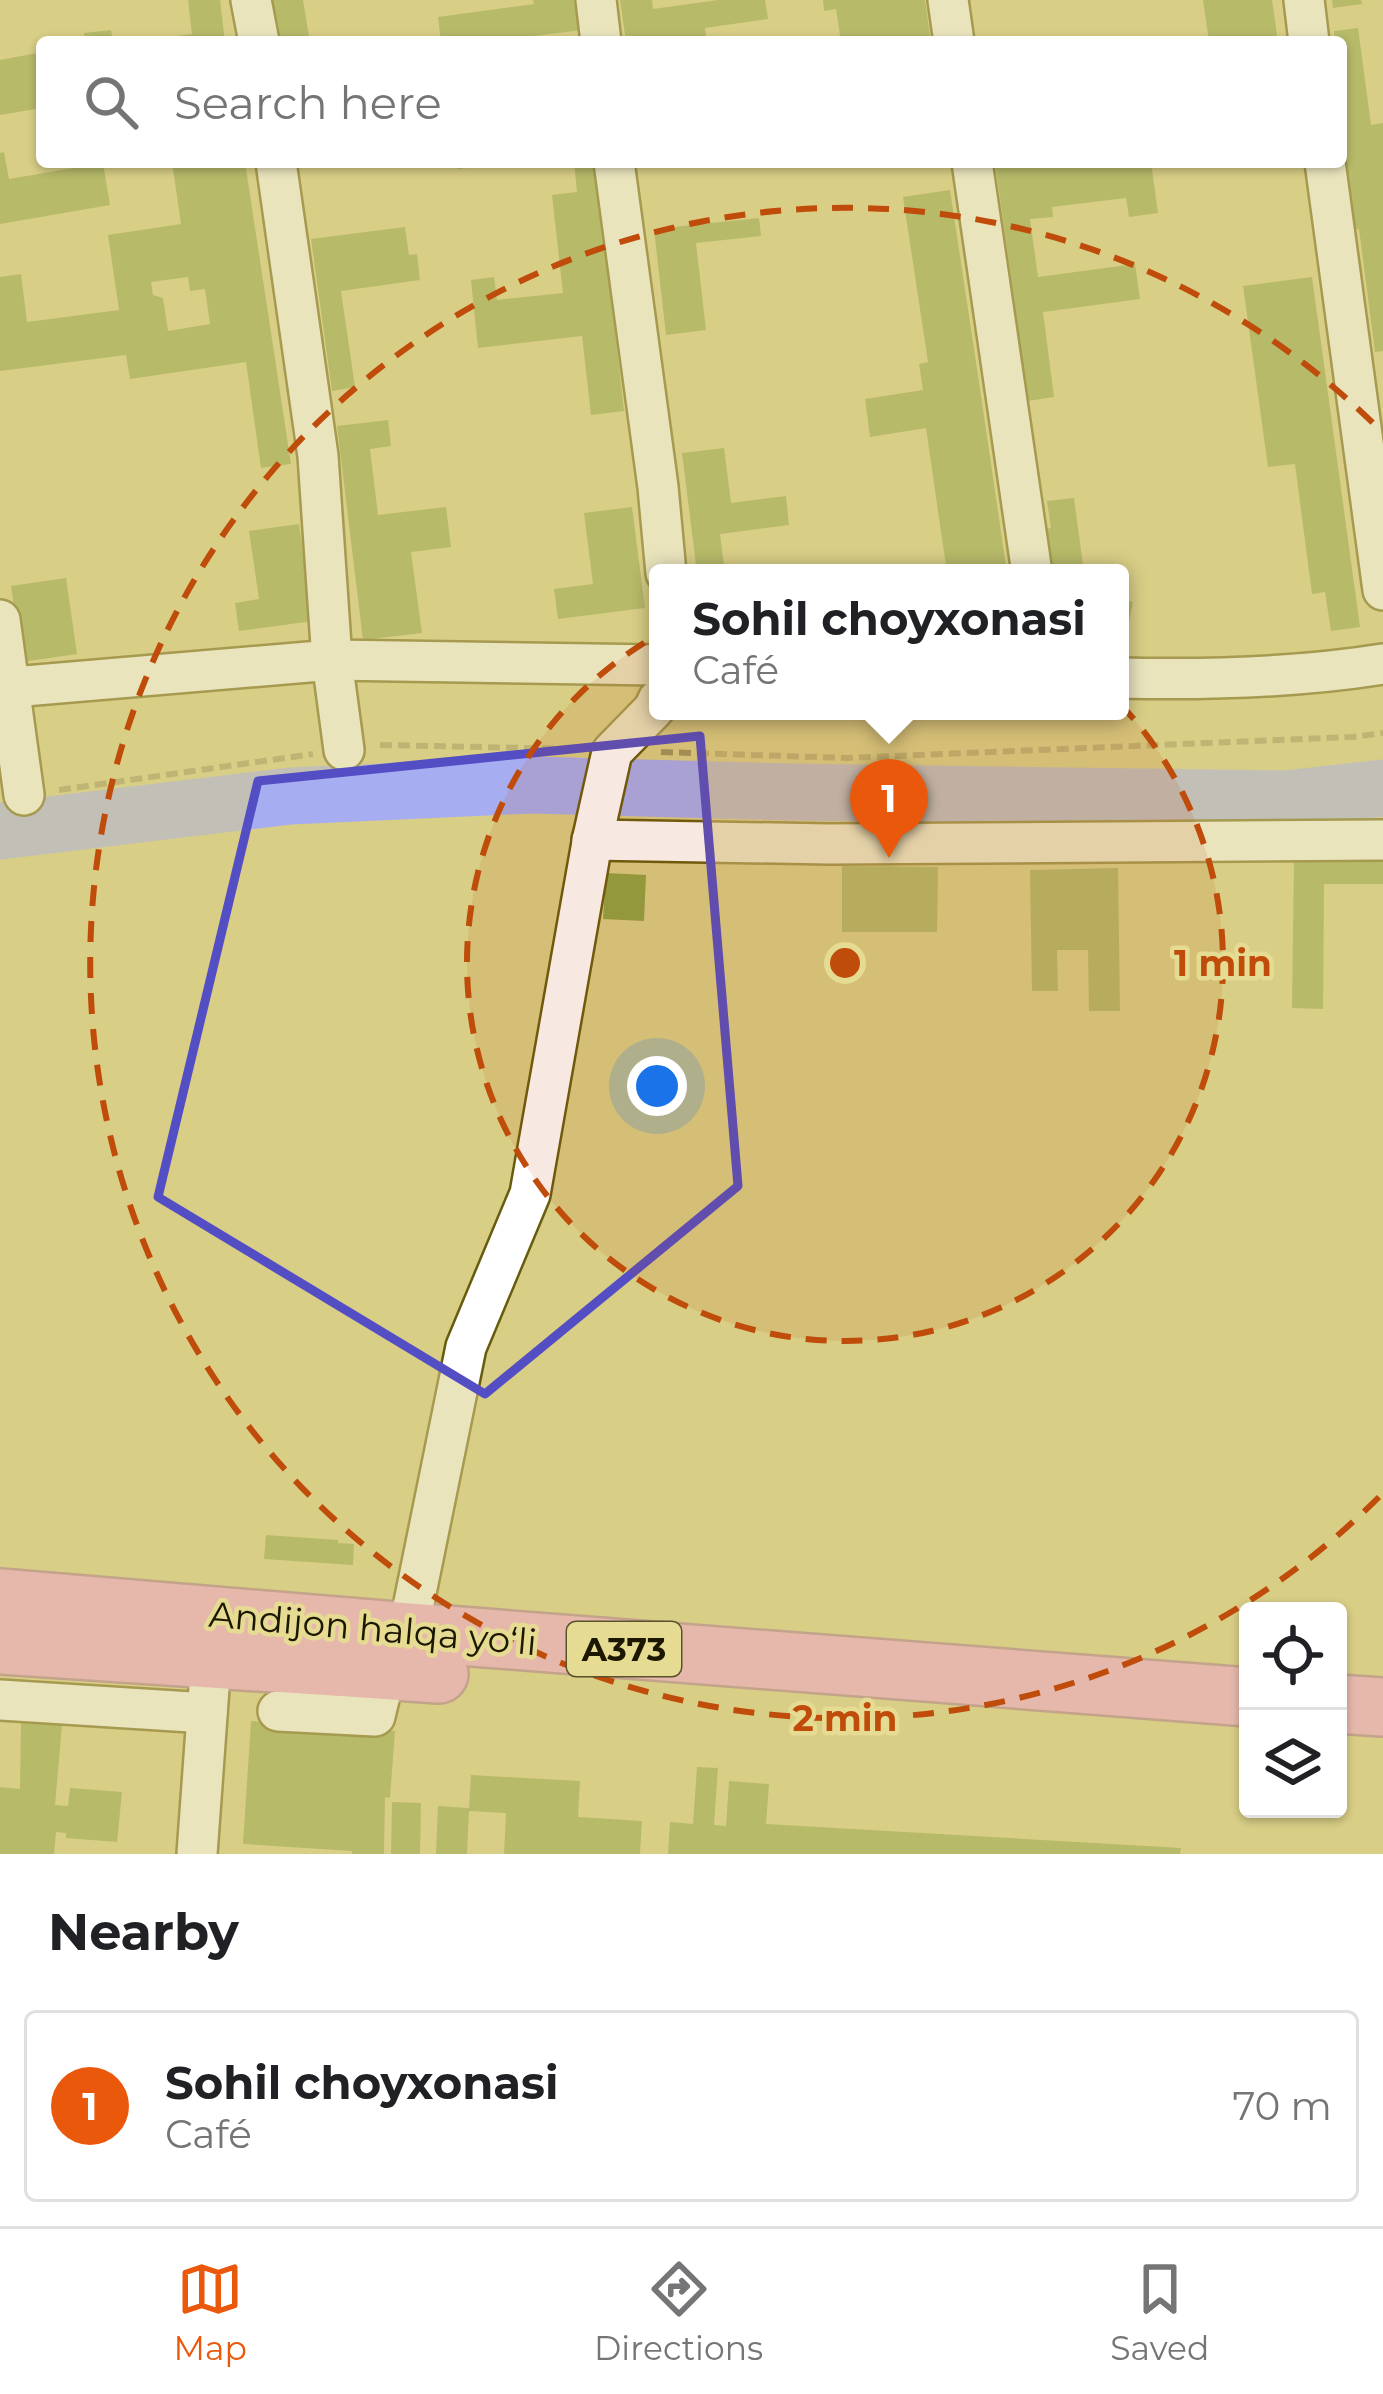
<!DOCTYPE html>
<meta charset="utf-8">
<style>
body{margin:0;font-family:Montserrat,sans-serif;background:#f6f6f6;color:#202124}
.controls{position:absolute;right:36px;bottom:36px;display:grid;overflow:hidden;border-radius:12px;box-shadow:0 3px 9px #0004}
.controls button{width:108px;height:108px;display:grid;place-items:center;padding:0;border:0;border-bottom:3px solid #e0e0e0;background:#fff;color:#202124;font:60px sans-serif}
.you{position:absolute;left:657px;top:1086px;width:42px;height:42px;margin:-30px;border:9px solid #fff;border-radius:50%;background:#1a73e8;box-shadow:0 0 0 18px #1a73e833}
.badge{display:grid;place-items:center;width:78px;height:78px;border-radius:50%;background:#ea580c;color:#fff;font-size:39px;font-weight:700}
.pin{position:absolute;translate:-50% -99px;filter:drop-shadow(0 3px 6px #0008)}
.pin::after{content:'';position:absolute;top:63px;width:42px;height:36px;background:inherit;clip-path:polygon(0 0,100% 0,50% 100%)}
.popup{position:absolute;left:649px;top:564px;width:480px;height:156px;box-sizing:border-box;display:grid;place-content:center;border-radius:12px;background:#fff;filter:drop-shadow(0 3px 9px #0005);font-size:39px;white-space:nowrap;color:#757577}
.popup b{font-size:45px;color:#202124}
.popup::after{content:'';position:absolute;left:50%;top:100%;margin-left:-24px;border:24px solid transparent;border-top-color:#fff}
.list{margin:0;padding:0;list-style:none}
h2{display:flex;justify-content:space-between;align-items:center;height:156px;margin:0;padding:0 48px;font-size:51px}
h2 small{font-size:39px;font-weight:400;color:#757577}
.list li{display:grid;grid-template-columns:78px 1fr auto;gap:36px;align-items:center;box-sizing:border-box;height:192px;margin:0 24px 24px;padding:0 24px;border:3px solid #e0e0e0;border-radius:12px}
.list b{display:block;font-size:45px;white-space:nowrap}
.list p{margin:0;font-size:39px;white-space:nowrap;color:#757577}
.list em{font-size:39px;font-style:normal;color:#757577}
.icon{flex:none;width:66px;height:66px;fill:none;stroke:currentColor;stroke-width:2;stroke-linecap:round;stroke-linejoin:round}
.map{position:relative;flex:none;width:1383px;height:1854px;overflow:hidden}
.search{position:absolute;background:#fff;box-shadow:0 3px 9px #0004;left:36px;right:36px;top:36px;height:132px;display:flex;align-items:center;gap:30px;box-sizing:border-box;padding:0 42px;border-radius:12px;color:#757577;font-size:45px}
.sheet{height:372px;background:#fff}
nav{display:flex;justify-content:space-around;align-items:center;box-sizing:border-box;height:168px;border-top:3px solid #e0e0e0;background:#fff;font-size:33px;color:#757577}
nav a{display:grid;justify-items:center;gap:6px}
nav .on{color:#ea580c}
.map>svg:first-child{display:block}
.lines{fill:none;stroke-linecap:round;stroke-linejoin:round}
.river{stroke:#a7adf1;stroke-width:57}
.building{fill:#8fa345;fill-rule:evenodd}
.minor-casing{stroke:#675c0d;stroke-width:44}
.highway-casing{stroke:#a86f8c;stroke-width:62}
.path{stroke:#a0965d;stroke-width:6;stroke-dasharray:12 6;stroke-linecap:butt}
.minor{stroke:#fff;stroke-width:39}
.highway{stroke:#f49ed7;stroke-width:57}
.marked{fill:none;stroke:#544ec5;stroke-width:9;stroke-linejoin:round}
.ring{fill:none;stroke:#bf4c0a;stroke-width:6;stroke-dasharray:21 15}
.labels{text-anchor:middle;dominant-baseline:central;stroke-width:9;stroke-linejoin:round;paint-order:stroke}
.shield{fill:#e6db92;stroke:#59522c;stroke-width:3}
.shield-label{font-size:33px;font-weight:bold;fill:#1c1700}
.street-label{font-size:36px;fill:#1c1700;stroke:#e6db92}
.centre{fill:#bf4c0a;stroke:#e6db92;stroke-width:6}
.ring-label{font-size:36px;text-anchor:middle;font-weight:bold;fill:#bf4c0a;stroke:#e6db92;stroke-width:9;stroke-linejoin:round;paint-order:stroke}
</style>
<div class="map">
<svg width="1383" height="1854" viewBox="0 0 1383 1854">
<rect width="100%" height="100%" fill="#d9ce86"/>
<g class="lines">
<path class="river" d="M0,831L290,796L532,785L791,792L1285,799L1383,788"/>
</g>
<g class="building">
<path d="M188,0H220L225,42H152V39L192,34Z"/>
<path d="M272,0H303L310,42H278Z"/>
<path d="M533,0H579L582,30L487,42H441L438,17L534,4Z"/>
<path d="M620,0H652L653,9L718,0H765L768,19L705,28L707,42H626Z"/>
<path d="M823,0H925L931,42H902V39L841,42L836,9L824,11Z"/>
<path d="M1203,0H1272L1278,42H1209Z"/>
<path d="M1332,0H1361L1362,4L1333,8Z"/>
<path d="M1358,28L1371,125L1383,123V351L1375,352L1359,229L1348,230L1341,162V128L1347,127L1341,84V42H1335L1334,31Z"/>
<path d="M111,30L113,42H85L84,33Z"/>
<path d="M37,53L42,76V108L0,115V60Z"/>
<path d="M4,152L9,179L103,163L110,205L0,224V153Z"/>
<path d="M172,162H245L291,464L261,468L246,362L130,379L126,355L0,371V277L21,274L27,322L119,310L108,235L181,224ZM188,277L190,291L205,289L210,324L168,331L163,298L153,295L151,282Z"/>
<path d="M457,162H490L491,165L458,169Z"/>
<path d="M574,162H596L624,411L591,415L582,336L478,348L471,280L494,277L497,300L563,293L552,195L577,192Z"/>
<path d="M995,162H1070V167L1109,162H1151L1158,213L1129,217L1126,198L1052,207L1053,217L1030,219L1038,277L1135,264L1140,299L1043,312L1054,397L1028,401Z"/>
<path d="M950,190L979,382L1007,573H947L926,428L870,437L865,399L923,390L919,364L928,362L903,197Z"/>
<path d="M759,218L761,236L696,243L706,330L666,335L654,229Z"/>
<path d="M405,227L409,255L417,254L420,280L341,291L355,387L332,391L311,239Z"/>
<path d="M1312,277L1360,627L1331,631L1325,592L1312,594L1295,464L1268,467L1243,286Z"/>
<path d="M388,420L391,446L370,449L378,515L446,507L451,547L411,552L422,633L363,640L337,426Z"/>
<path d="M724,448L731,503L786,496L789,525L720,534L725,573H697L682,453Z"/>
<path d="M1074,498L1084,573H1051L1045,529L1051,528L1047,501Z"/>
<path d="M632,507L645,608L558,619L554,589L593,584L584,513Z"/>
<path d="M299,524L313,621L239,631L235,603L259,599L249,531Z"/>
<path d="M66,578L77,654L22,662L11,586Z"/>
<path d="M1120,599L1133,602L1127,633L1120,632Z"/>
<path d="M1294,860L1383,862V884H1324L1323,1009L1292,1008Z"/>
<path d="M842,866L938,867L937,932H842Z"/>
<path d="M1118,868L1120,1011H1089L1088,950H1057L1058,991H1032L1030,870Z"/>
<path d="M606,873L646,875L644,921L603,919Z"/>
<path d="M266,1535L338,1540V1543L354,1544L353,1565L264,1559Z"/>
<path d="M251,1721L395,1731L390,1798L385,1797L384,1854H352V1851L243,1844Z"/>
<path d="M21,1722L62,1725L55,1805L68,1806L70,1788L122,1792L117,1842L66,1838V1833L56,1832L54,1854H0V1787L20,1789Z"/>
<path d="M697,1767L718,1768L714,1825L726,1826L729,1781L769,1784L766,1824L1181,1848L1180,1854H668L670,1822L693,1824Z"/>
<path d="M471,1775L580,1781L578,1817L642,1821L640,1854H504L506,1813L469,1811L467,1854H436L438,1806L469,1808Z"/>
<path d="M392,1802L421,1803L420,1854H391Z"/>
</g>
<g class="lines">
<defs>
<g id="minor">
<path d="M251,0L259,42"/>
<path d="M596,0L601,42"/>
<path d="M948,0L954,42"/>
<path d="M1304,0L1309,42"/>
<path d="M276,162L318,456L332,660L344,750"/>
<path d="M614,162L658,487L666,573"/>
<path d="M972,162L1032,573"/>
<path d="M1325,162L1383,590"/>
<path d="M0,620L24,795"/>
<path d="M1120,678C1208,680 1296,678 1383,664"/>
<path d="M0,688L332,660L658,665"/>
<path d="M592,840L829,844L1383,840"/>
<path d="M408,1632L466,1347L530,1194L593,837L612,752L654,709L658,700"/>
<path d="M0,1700L207,1713"/>
<path d="M278,1711L375,1716L386,1670"/>
<path d="M197,1854L209,1688"/>
</g>
<g id="highway">
<path d="M0,1598L408,1632L1248,1697"/>
<path d="M0,1645L439,1674"/>
<path d="M1338,1704L1383,1707"/>
</g>
</defs>
<use href="#minor" class="minor-casing"/>
<use href="#highway" class="highway-casing"/>
<g class="path">
<path d="M380,745L576,749"/>
<path d="M661,752L847,758L1352,737L1383,733"/>
<path d="M59,790L313,754"/>
</g>
<use href="#minor" class="minor"/>
<use href="#highway" class="highway"/>
</g>
<path d="M0 0H1383V1854H0ZM700,736L738,1186L485,1394L158,1197L258,781Z" fill="#d9ce86" fill-opacity=".55" fill-rule="evenodd"/>
<path class="marked" d="M700,736L738,1186L485,1394L158,1197L258,781Z"/>
<circle cx="845" cy="963" r="378" fill="#bf4c0a" fill-opacity=".12"/>
<g class="ring">
<circle cx="845" cy="963" r="378"/>
<path d="M1379 1497A755 755 0 1 1 1379 429"/>
</g>
<g class="labels">
<rect class="shield" x="567" y="1622" width="114" height="54" rx="9"/>
<g class="shield-label">
<text x="624" y="1649">A373</text>
</g>
<g class="street-label">
<text transform="translate(373 1628) rotate(5)">Andijon halqa yo‘li</text>
</g>
</g>
<circle cx="845" cy="963" r="18" class="centre"/>
<g class="ring-label">
<text x="1223" y="976">1 min</text>
<text x="845" y="1731">2 min</text>
</g>
</svg>
<div class="controls">
<button><svg class="icon" aria-label="locate" viewBox="0 0 24 24"><circle cx="12" cy="12" r="6"/><path d="M12 2v4M12 18v4M2 12h4M18 12h4"/></svg></button>
<button><svg class="icon" aria-label="layers" viewBox="0 0 24 24"><path d="M12 4l9 5-9 5-9-5zM3 14l9 5 9-5"/></svg></button>
</div>
<div class="you"></div>
<div class="pin badge" style="left:889px;top:858px">1</div>
<div class="popup"><b>Sohil choyxonasi</b>Café</div>
<div class="search"><svg class="icon" aria-label="search" viewBox="0 0 24 24"><circle cx="10" cy="10" r="6"/><path d="M15 15l6 6"/></svg>Search here</div>
</div>
<section class="sheet">
<h2>Nearby<small></small></h2>
<ul class="list">
<li><span class="badge">1</span><div><b>Sohil choyxonasi</b><p>Café</p></div><em>70 m</em></li>
</ul>
</section>
<nav>
<a class="on"><svg class="icon" aria-label="map" viewBox="0 0 24 24"><path d="M3 6l6-2 6 2 6-2v14l-6 2-6-2-6 2zM9 4v14M15 6v14"/></svg>Map</a>
<a><svg class="icon" aria-label="directions" viewBox="0 0 24 24"><path d="M12 3l9 9-9 9-9-9zM9 14v-3h6M13 9l2 2-2 2"/></svg>Directions</a>
<a><svg class="icon" aria-label="saved" viewBox="0 0 24 24"><path d="M7 4h10v16l-5-4-5 4z"/></svg>Saved</a>
</nav>
